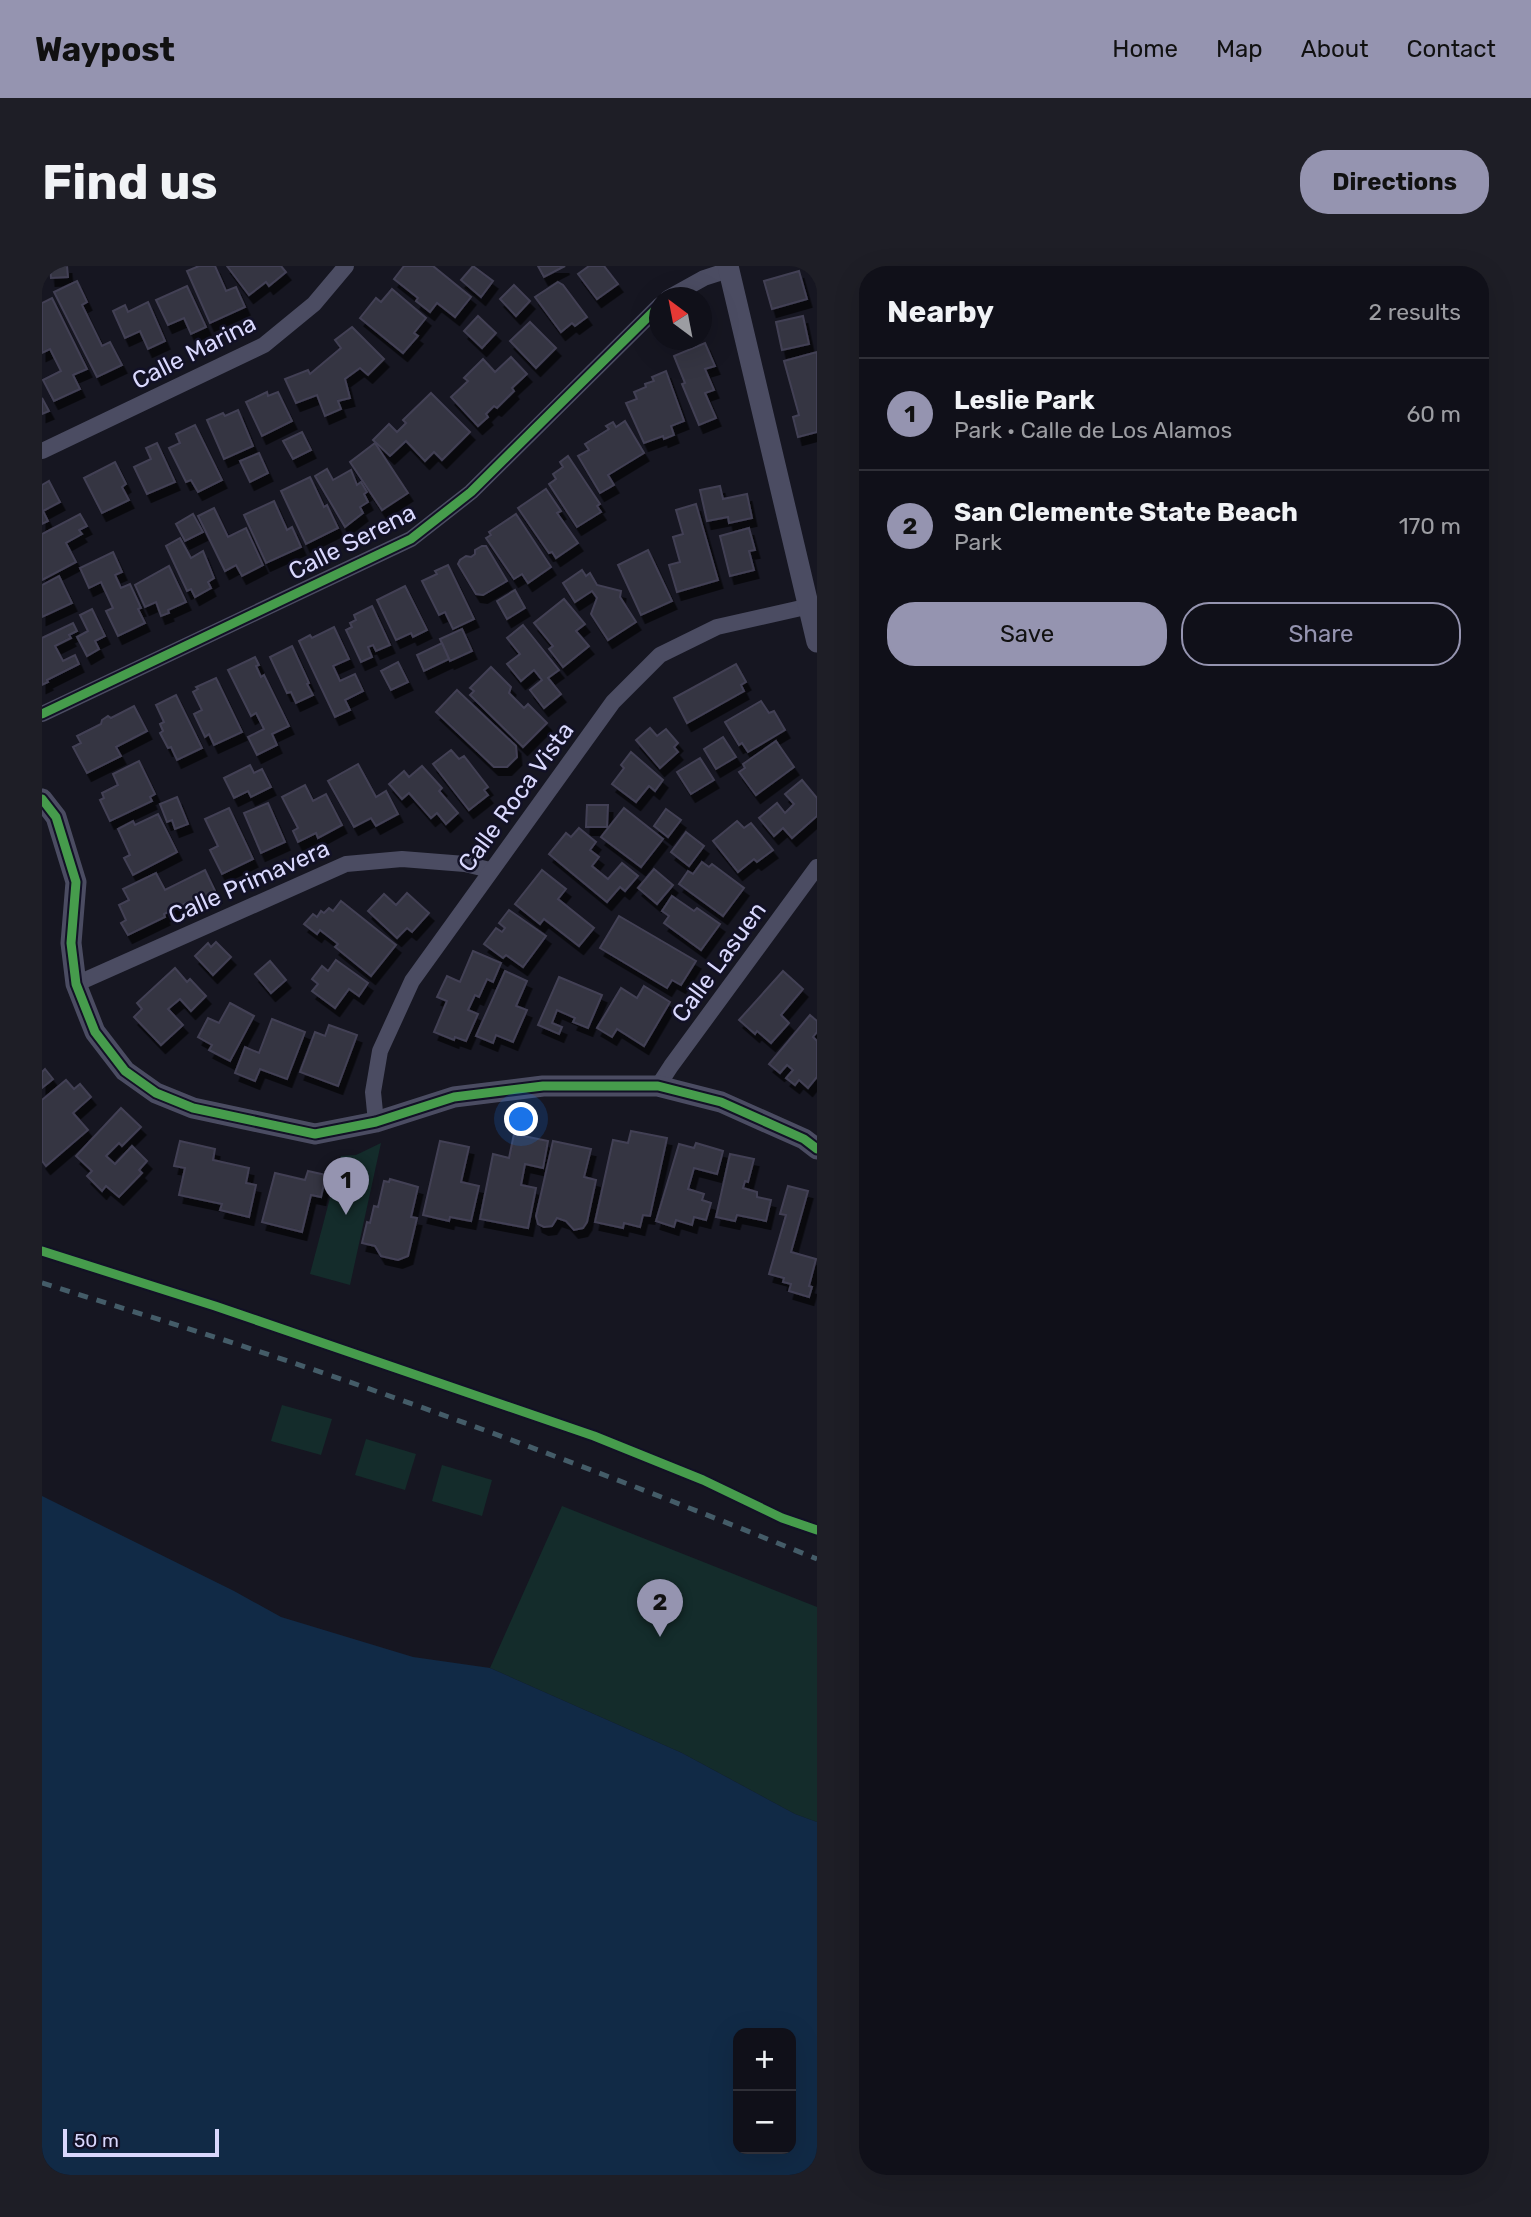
<!DOCTYPE html>
<meta charset="utf-8">
<style>
body{margin:0;font-family:Rubik,sans-serif;background:#1e1e26;color:#f1f3f6}
.controls{position:absolute;right:21px;bottom:21px;display:grid;overflow:hidden;border-radius:14px;box-shadow:0 7px 28px #0002}
.controls button{width:63px;height:63px;display:grid;place-items:center;padding:0;border:0;border-bottom:2px solid #303038;background:#101019;color:#f1f3f6;font:35px sans-serif}
.compass{position:absolute;left:607px;top:21px;width:63px;height:63px;border-radius:50%;background:#101019;box-shadow:0 7px 28px #0002;rotate:328deg}
.scale{position:absolute;left:21px;bottom:18px;width:156px;box-sizing:border-box;padding-left:7px;border:4px solid #d9d8fd;border-top:0;font-size:19px;line-height:24px;white-space:nowrap;color:#d9d8fd;-webkit-text-stroke:5px #121126;paint-order:stroke}
.you{position:absolute;left:480px;top:854px;width:24px;height:24px;margin:-18px;border:5px solid #fff;border-radius:50%;background:#1a73e8;box-shadow:0 0 0 10px #1a73e833}
.badge{display:grid;place-items:center;width:46px;height:46px;border-radius:50%;background:#9594b0;color:#111;font-size:23px;font-weight:700}
.pin{position:absolute;translate:-50% -58px;filter:drop-shadow(0 2px 4px #0008)}
.pin::after{content:'';position:absolute;top:37px;width:24px;height:21px;background:inherit;clip-path:polygon(0 0,100% 0,50% 100%)}
.list{margin:0;padding:0;list-style:none}
h2{display:flex;justify-content:space-between;align-items:center;height:91px;margin:0;padding:0 28px;font-size:30px}
h2 small{font-size:23px;font-weight:400;color:#9c9da2}
.list li{display:grid;grid-template-columns:46px 1fr auto;gap:21px;align-items:center;box-sizing:border-box;height:112px;padding:0 28px;border-top:2px solid #303038}
.list b{display:block;font-size:26px;white-space:nowrap}
.list p{margin:0;font-size:23px;white-space:nowrap;color:#9c9da2}
.list em{font-size:23px;font-style:normal;color:#9c9da2}
.actions{display:flex;gap:14px;padding:21px 28px}
.actions a{flex:1;padding:16px 0;border:2px solid #9594b0;border-radius:28px;text-align:center;font-size:24px;color:#9594b0}
.actions .main{background:#9594b0;color:#111}
.map{position:relative;flex:none;width:775px;height:1909px;overflow:hidden;border-radius:28px}
header{display:flex;align-items:center;gap:42px;box-sizing:border-box;height:98px;padding:0 35px;background:#9594b0;color:#111}
header strong{font-size:33px}
nav{display:flex;gap:38px;margin-inline-start:auto;font-size:24px}
.intro{display:flex;align-items:center;justify-content:space-between;box-sizing:border-box;height:168px;padding:0 42px}
h1{margin:0;font-size:49px}
.button{padding:18px 32px;border-radius:28px;background:#9594b0;color:#111;font-size:24px;font-weight:700}
main{display:flex;gap:42px;padding:0 42px}
aside{flex:1;background:#101019;border-radius:28px;box-shadow:0 7px 28px #0002}
.map>svg:first-child{display:block}
.green{fill:#142c2b}
.water{fill:#112a46;fill-rule:evenodd}
.building{fill:#343443;stroke:#434154;stroke-width:2;filter:url(#shadow)}
.lines{fill:none;stroke-linecap:round;stroke-linejoin:round}
.minor{stroke:#4b4c62;stroke-width:16}
.tertiary{stroke:#4b4c62;stroke-width:21}
.rail{stroke:#445c68;stroke-width:5;stroke-dasharray:10 9;stroke-linecap:butt}
.cycleway-casing{stroke:#121126;stroke-width:13}
.cycleway{stroke:#469c4c;stroke-width:9}
.labels{text-anchor:middle;dominant-baseline:central;stroke-width:5;stroke-linejoin:round;paint-order:stroke}
.street-label{font-size:24px;fill:#d9d8fd;stroke:#121126}
</style>
<header>
<strong>Waypost</strong>
<nav><a>Home</a><a>Map</a><a>About</a><a>Contact</a></nav>
</header>
<div class="intro"><h1>Find us</h1><a class="button">Directions</a></div>
<main>
<div class="map">
<svg width="775" height="1909" viewBox="0 0 775 1909">
<defs>
<filter id="shadow"><feDropShadow dx="4.5" dy="8" stdDeviation="0" flood-color="#0009"/></filter>
</defs>
<rect width="100%" height="100%" fill="#161621"/>
<g class="green">
<path d="M339,877L308,1019L268,1008L299,890L314,889Z"/>
<path d="M240,1139L290,1153L279,1189L229,1175Z"/>
<path d="M324,1173L374,1188L363,1224L313,1209Z"/>
<path d="M400,1199L450,1214L440,1250L390,1235Z"/>
<path d="M520,1240L775,1341V1556L753,1548L640,1487L448,1402Z"/>
</g>
<path class="water" d="M0,1230L192,1325L239,1351L371,1391L448,1402L640,1487L753,1548L775,1556V1909H0ZM696,1767H749V1883H696Z"/>
<g class="building">
<path d="M8,0H25L26,11L9,12Z"/>
<path d="M157,0H173L184,25L194,21L203,41L168,57L145,5Z"/>
<path d="M185,0H239L244,6L227,20L224,16L207,29Z"/>
<path d="M362,0H391L429,31L413,51L395,37L388,46L374,35L376,32L352,13Z"/>
<path d="M431,0L451,15L439,31L419,14Z"/>
<path d="M496,0H523L502,11Z"/>
<path d="M547,0H562L576,18L555,33L536,8Z"/>
<path d="M757,5L765,33L730,43L722,15Z"/>
<path d="M35,15L45,36L40,39L60,80L68,76L80,99L55,111L12,26Z"/>
<path d="M516,16L521,19L545,51L533,60L530,57L519,66L493,31Z"/>
<path d="M472,19L488,35L474,50L458,33Z"/>
<path d="M145,20L164,61L149,68L142,52L126,59L114,34Z"/>
<path d="M350,23L384,52L372,67L376,70L361,87L318,52L334,32L339,36Z"/>
<path d="M10,32L45,103L31,109L38,123L12,135L1,114L19,105L8,83L0,87V37Z"/>
<path d="M106,36L123,75L106,83L98,65L83,72L71,45L83,39L86,46Z"/>
<path d="M436,50L454,67L440,82L422,65Z"/>
<path d="M761,50L767,78L740,84L734,56Z"/>
<path d="M488,56L514,82L494,102L468,75Z"/>
<path d="M310,61L342,93L326,109L318,102L303,113L308,132L296,135L299,143L283,150L275,129L254,137L243,113L266,104L268,108L299,82L293,74Z"/>
<path d="M663,77L673,100L663,103L672,124L663,127L674,152L657,159L640,118L643,117L632,90Z"/>
<path d="M775,86V166L756,171L751,151L757,149L742,95Z"/>
<path d="M469,91L485,108L470,122L472,125L455,142L452,140L444,148L446,151L436,160L409,131L426,115L422,112L441,93L453,106Z"/>
<path d="M624,105L642,155L629,160L632,169L622,173L621,170L602,177L584,137L595,133L592,126L604,121L603,118L612,115L610,111Z"/>
<path d="M225,126L226,130L236,126L250,155L220,170L204,136Z"/>
<path d="M389,127L428,166L400,194L392,186L383,195L364,175L348,190L331,174L347,158L355,166L364,157L361,154Z"/>
<path d="M0,132L7,145L0,148Z"/>
<path d="M196,144L211,180L182,193L165,154L181,147L183,150Z"/>
<path d="M583,155L602,187L566,209L572,219L558,227L536,190L547,184L543,178L567,163L564,160L571,156L574,161Z"/>
<path d="M153,159L180,214L156,226L149,214L144,216L127,182L138,177L134,168Z"/>
<path d="M260,166L269,184L251,193L241,175Z"/>
<path d="M115,177L133,216L105,228L92,201L109,193L104,182Z"/>
<path d="M333,177L366,227L340,244L308,196Z"/>
<path d="M217,187L226,207L208,216L198,195Z"/>
<path d="M526,190L558,238L555,240L559,246L535,261L507,218L514,213L511,208L521,201L518,196Z"/>
<path d="M73,196L84,218L80,221L87,234L60,247L42,212Z"/>
<path d="M285,203L291,214L309,204L315,219L319,216L325,226L322,228L326,236L318,241L321,247L303,261L273,210Z"/>
<path d="M268,211L282,241L285,239L296,262L264,278L239,225Z"/>
<path d="M7,215L18,236L1,245L6,255L0,258V219Z"/>
<path d="M678,220L681,233L705,228L710,252L687,257L686,251L665,255L658,224Z"/>
<path d="M504,223L519,245L515,247L536,277L514,292L510,286L507,287L476,242Z"/>
<path d="M232,235L245,264L250,261L259,281L224,297L202,249Z"/>
<path d="M654,238L676,314L635,326L627,299L638,296L631,271L641,268L634,244Z"/>
<path d="M172,242L186,271L204,262L221,299L200,310L194,299L183,305L156,250Z"/>
<path d="M38,248L45,260L37,264L40,268L24,277L34,296L0,314V268Z"/>
<path d="M151,248L161,266L143,275L134,258Z"/>
<path d="M474,248L509,301L486,317L480,308L472,313L444,272L449,269L447,266Z"/>
<path d="M707,262L713,284L707,285L712,304L688,310L678,270Z"/>
<path d="M138,272L149,292L161,285L172,312L166,316L169,322L153,331L149,323L145,325L124,280Z"/>
<path d="M440,280H444L465,315L441,329L434,328L416,298L418,294L424,290L429,291L433,288V284Z"/>
<path d="M606,284L630,335L599,349L576,299Z"/>
<path d="M71,286L80,306L73,309L79,322L88,318L99,342L96,343L103,357L76,370L64,345L71,342L59,316L47,322L38,302Z"/>
<path d="M406,299L432,353L411,363L403,346L397,349L380,315L395,308L393,305Z"/>
<path d="M127,300L144,336L126,344L127,347L119,350L114,336L103,341L93,319Z"/>
<path d="M540,304L544,310L548,307L555,319L579,325L578,331L594,356L566,374L549,348L555,332L550,325L533,336L521,317Z"/>
<path d="M17,310L30,337L0,351V319Z"/>
<path d="M363,320L385,364L371,371L369,367L354,374L335,334Z"/>
<path d="M473,324L483,342L465,353L455,335Z"/>
<path d="M522,333L543,358L534,365L547,380L521,401L507,383L511,380L492,357Z"/>
<path d="M330,340L348,379L334,385L331,379L326,381L330,391L319,396L304,364L310,361L308,357L314,354L312,349Z"/>
<path d="M50,343L63,370L53,375L57,383L45,390L35,371L46,365L38,349Z"/>
<path d="M31,357L35,365L27,369L29,372L13,380L21,395L33,389L37,398L5,414L6,416L0,419V372Z"/>
<path d="M481,359L517,404L506,412L519,428L502,442L488,424L500,414L492,404L479,415L465,398L478,388L465,372Z"/>
<path d="M292,361L307,393L291,400L298,415L313,408L321,425L303,434L308,444L293,451L257,375L268,369L270,372Z"/>
<path d="M420,363L430,385L408,395L398,373Z"/>
<path d="M400,377L407,393L382,405L375,389Z"/>
<path d="M250,380L267,417L265,418L271,429L254,437L249,426L245,427L228,391Z"/>
<path d="M213,391L217,399L214,400L219,411L222,409L247,460L230,468L235,479L215,489L206,471L222,463L214,447L209,450L186,404Z"/>
<path d="M356,396L366,416L349,424L339,405Z"/>
<path d="M694,398L704,416L699,419L702,425L645,457L632,432Z"/>
<path d="M449,401L469,421L467,427L482,442L486,438L505,457L481,481L428,429L432,425L428,422Z"/>
<path d="M174,412L200,466L172,479L167,468L163,471L152,448L160,444L151,426L156,423L154,421Z"/>
<path d="M415,424L474,480L475,491L465,501H452L394,446Z"/>
<path d="M134,429L160,482L135,494L129,481L126,482L118,467L121,465L118,458L122,456L114,439Z"/>
<path d="M719,435L727,447L732,445L743,464L706,486L700,477L697,479L683,456Z"/>
<path d="M92,440L105,465L74,481L79,490L45,507L31,481L39,477L35,470L59,458L60,454L66,450L69,452Z"/>
<path d="M608,462L615,470L624,463L636,477L632,481L636,486L618,502L594,474Z"/>
<path d="M681,471L694,491L674,503L662,483Z"/>
<path d="M734,475L752,501L714,529L697,506L703,502L701,498Z"/>
<path d="M409,484L417,493L422,490L446,521L442,524L446,529L427,544L391,498Z"/>
<path d="M589,486L621,514L613,525L607,520L594,536L570,518L582,502L579,499Z"/>
<path d="M658,492L672,514L649,528L635,506Z"/>
<path d="M97,495L113,528L108,531L110,535L68,555L58,534L62,532L60,527L76,519L71,508Z"/>
<path d="M316,498L334,531L344,525L356,548L334,560L329,552L312,561L286,515Z"/>
<path d="M208,499L212,507L220,503L229,521L209,531L206,525L192,532L182,512Z"/>
<path d="M380,500L400,522L397,525L416,547L404,558L395,547L389,552L367,527L360,533L347,518L362,505L367,511Z"/>
<path d="M760,514L775,532V550L750,572L741,562L732,570L717,552L735,537L743,547L752,538L743,528Z"/>
<path d="M263,519L271,535L284,528L300,559L276,572L274,567L256,576L251,565L256,562L240,531Z"/>
<path d="M135,531L146,558L133,563L130,554L125,556L118,538Z"/>
<path d="M226,537L243,576L219,587L202,547Z"/>
<path d="M545,539H566L565,561H544Z"/>
<path d="M187,542L211,593L180,608L168,584L176,580L163,553Z"/>
<path d="M582,542L621,573L599,601L559,571Z"/>
<path d="M624,543L639,554L626,571L612,560Z"/>
<path d="M116,548L135,586L91,609L82,592L88,589L76,563L91,555L93,559Z"/>
<path d="M695,555L702,562L709,557L731,584L715,596L712,593L696,606L671,575Z"/>
<path d="M537,562L554,576L548,584L557,591L550,600L566,613L580,597L596,610L583,625L578,621L565,636L507,588L524,567L529,571Z"/>
<path d="M644,566L662,580L647,600L629,586Z"/>
<path d="M660,596L667,601L670,598L702,622L681,650L637,618L646,605L651,608Z"/>
<path d="M612,603L631,619L615,638L596,622Z"/>
<path d="M163,604L175,629L146,643L144,637L122,648L123,651L86,669L79,657L84,654L77,639L87,634L81,623L114,607L123,624Z"/>
<path d="M500,604L524,623L516,633L552,662L537,680L502,653L498,658L473,638Z"/>
<path d="M365,627L387,647L370,666L365,662L355,672L326,645L342,628L354,639Z"/>
<path d="M630,630L652,645L655,642L678,658L659,684L622,657L627,650L620,645Z"/>
<path d="M299,635L354,679L329,710L293,681L296,678L278,664L275,668L262,658L271,648L275,651L279,645L282,647L287,642L291,645Z"/>
<path d="M467,644L504,670L481,701L464,689L461,692L442,678L454,662L460,666L463,662L457,657Z"/>
<path d="M577,650L654,695L639,719L630,714L625,722L558,682Z"/>
<path d="M174,676L189,691L171,709L153,690L166,677L169,681Z"/>
<path d="M431,685L459,697L451,716L445,713L437,731L433,729L426,744L436,748L424,775L413,771L412,774L392,766L405,735L395,731L405,710L418,716Z"/>
<path d="M294,694L326,717L317,730L307,723L293,742L270,725L276,718L270,713L280,700L286,705Z"/>
<path d="M228,695L244,714L229,727L213,708Z"/>
<path d="M133,702L145,716L148,713L164,730L149,745L138,733L126,743L141,759L119,779L92,751L100,743L95,737Z"/>
<path d="M463,705L485,715L474,740L485,744L471,776L454,769L451,777L434,770Z"/>
<path d="M741,705L761,723L739,749L747,757L729,777L715,765L713,768L697,754Z"/>
<path d="M517,711L560,729L546,762L531,756L533,752L515,744L510,757L520,761L517,768L496,759Z"/>
<path d="M602,720L628,736L602,780L575,763L570,771L555,762L579,722L595,732Z"/>
<path d="M188,737L212,750L188,795L167,784L170,779L156,771L166,752L177,757Z"/>
<path d="M768,749L775,755V766L771,771L775,775V811L766,822L757,814L753,819L744,812L751,804L745,799L738,807L727,798Z"/>
<path d="M230,753L263,766L245,813L218,803L213,815L193,807L203,781L217,787Z"/>
<path d="M287,759L315,769L296,820L258,806L273,766L283,770Z"/>
<path d="M3,803L11,813L0,822V806Z"/>
<path d="M24,814L32,823L38,818L49,831L31,847L46,864L4,900L0,895V834Z"/>
<path d="M79,842L99,861L80,880L77,877L64,890L73,898L90,880L105,895L97,904L100,907L77,931L64,920L60,925L45,910L50,905L34,890Z"/>
<path d="M589,865L625,872L608,950L601,949L598,961L582,957L581,962L553,956L571,874L586,877Z"/>
<path d="M472,868L506,875L501,902L483,898L479,919L494,922L486,962L438,953L451,888L467,892Z"/>
<path d="M138,875L173,883L171,894L207,902L204,917L214,919L207,951L178,944L180,938L137,929L143,902L132,900Z"/>
<path d="M398,875L427,881L419,916L437,920L429,955L408,951L407,955L381,949Z"/>
<path d="M511,875L549,883L542,911L554,914L545,956L541,962L532,964L524,955L515,952L510,960L502,961L496,958L494,950Z"/>
<path d="M654,877L681,885L675,908L652,902L646,923L662,928L660,934L669,937L664,954L652,951L650,959L634,954L632,961L614,955L637,878L652,882Z"/>
<path d="M688,888L712,893L706,916L703,915L701,922L715,926V931L729,934L724,955L695,949L693,955L674,951Z"/>
<path d="M266,905L284,909L279,931L269,929L260,966L220,956L233,907L263,914Z"/>
<path d="M348,913L376,921L369,951L375,952L366,990L356,994L339,990L333,980L320,977L325,956L328,957L332,940L336,941L342,915L347,916Z"/>
<path d="M746,920L766,925L749,986L774,993L767,1020L770,1021L767,1031L747,1025L749,1018L741,1016L742,1012L727,1008L744,949L738,948Z"/>
</g>
<g class="lines">
<g class="minor">
<path d="M626,32L662,12L687,4"/>
<path d="M0,185L222,79L272,38L304,0"/>
<path d="M0,448L369,273L429,226L618,39"/>
<path d="M34,718L304,598L360,593L423,598L448,604"/>
<path d="M616,820L629,800L775,601"/>
<path d="M334,856L331,826L338,785L370,715L571,436L618,389L675,361L768,340"/>
</g>
<g class="tertiary">
<path d="M686,0L775,376"/>
<path d="M0,533L14,551L34,616L29,677L34,718L53,766L83,805L114,827L151,842L273,868L334,856L412,831L501,820H616L679,836L762,873L775,883"/>
</g>
<path class="rail" d="M0,1017C61,1036 122,1055 182,1074C383,1139 580,1214 775,1293"/>
<defs>
<g id="cycleway">
<path d="M0,448L369,273L429,226L618,39"/>
<path d="M0,533L14,551L34,616L29,677L34,718L53,766L83,805L114,827L151,842L273,868L334,856L412,831L501,820H616L679,836L762,873L775,883"/>
<path d="M0,985L173,1040L552,1170L661,1214L740,1252L775,1264"/>
</g>
</defs>
<use href="#cycleway" class="cycleway-casing"/>
<use href="#cycleway" class="cycleway"/>
</g>
<g class="labels">
<g class="street-label">
<text transform="translate(152 86) rotate(-27)">Calle Marina</text>
<text transform="translate(310 276) rotate(-27)">Calle Serena</text>
<text transform="translate(474 531) rotate(-54)">Calle Roca Vista</text>
<text transform="translate(207 616) rotate(-24)">Calle Primavera</text>
<text transform="translate(677 696) rotate(-54)">Calle Lasuen</text>
</g>
</g>
</svg>
<div class="controls">
<button>+</button>
<button>−</button>
</div>
<svg class="compass" viewBox="-18 -18 36 36"><path d="M0-13l5 13h-10z" fill="#e53935"/><path d="M0 13l5-13h-10z" fill="#9c9da2"/></svg>
<div class="scale">50 m</div>
<div class="you"></div>
<div class="pin badge" style="left:304px;top:949px">1</div>
<div class="pin badge" style="left:618px;top:1371px">2</div>
</div>
<aside>
<h2>Nearby<small>2 results</small></h2>
<ul class="list">
<li><span class="badge">1</span><div><b>Leslie Park</b><p>Park · Calle de Los Alamos</p></div><em>60 m</em></li>
<li><span class="badge">2</span><div><b>San Clemente State Beach</b><p>Park</p></div><em>170 m</em></li>
</ul>
<div class="actions"><a class="main">Save</a><a>Share</a></div>
</aside>
</main>
